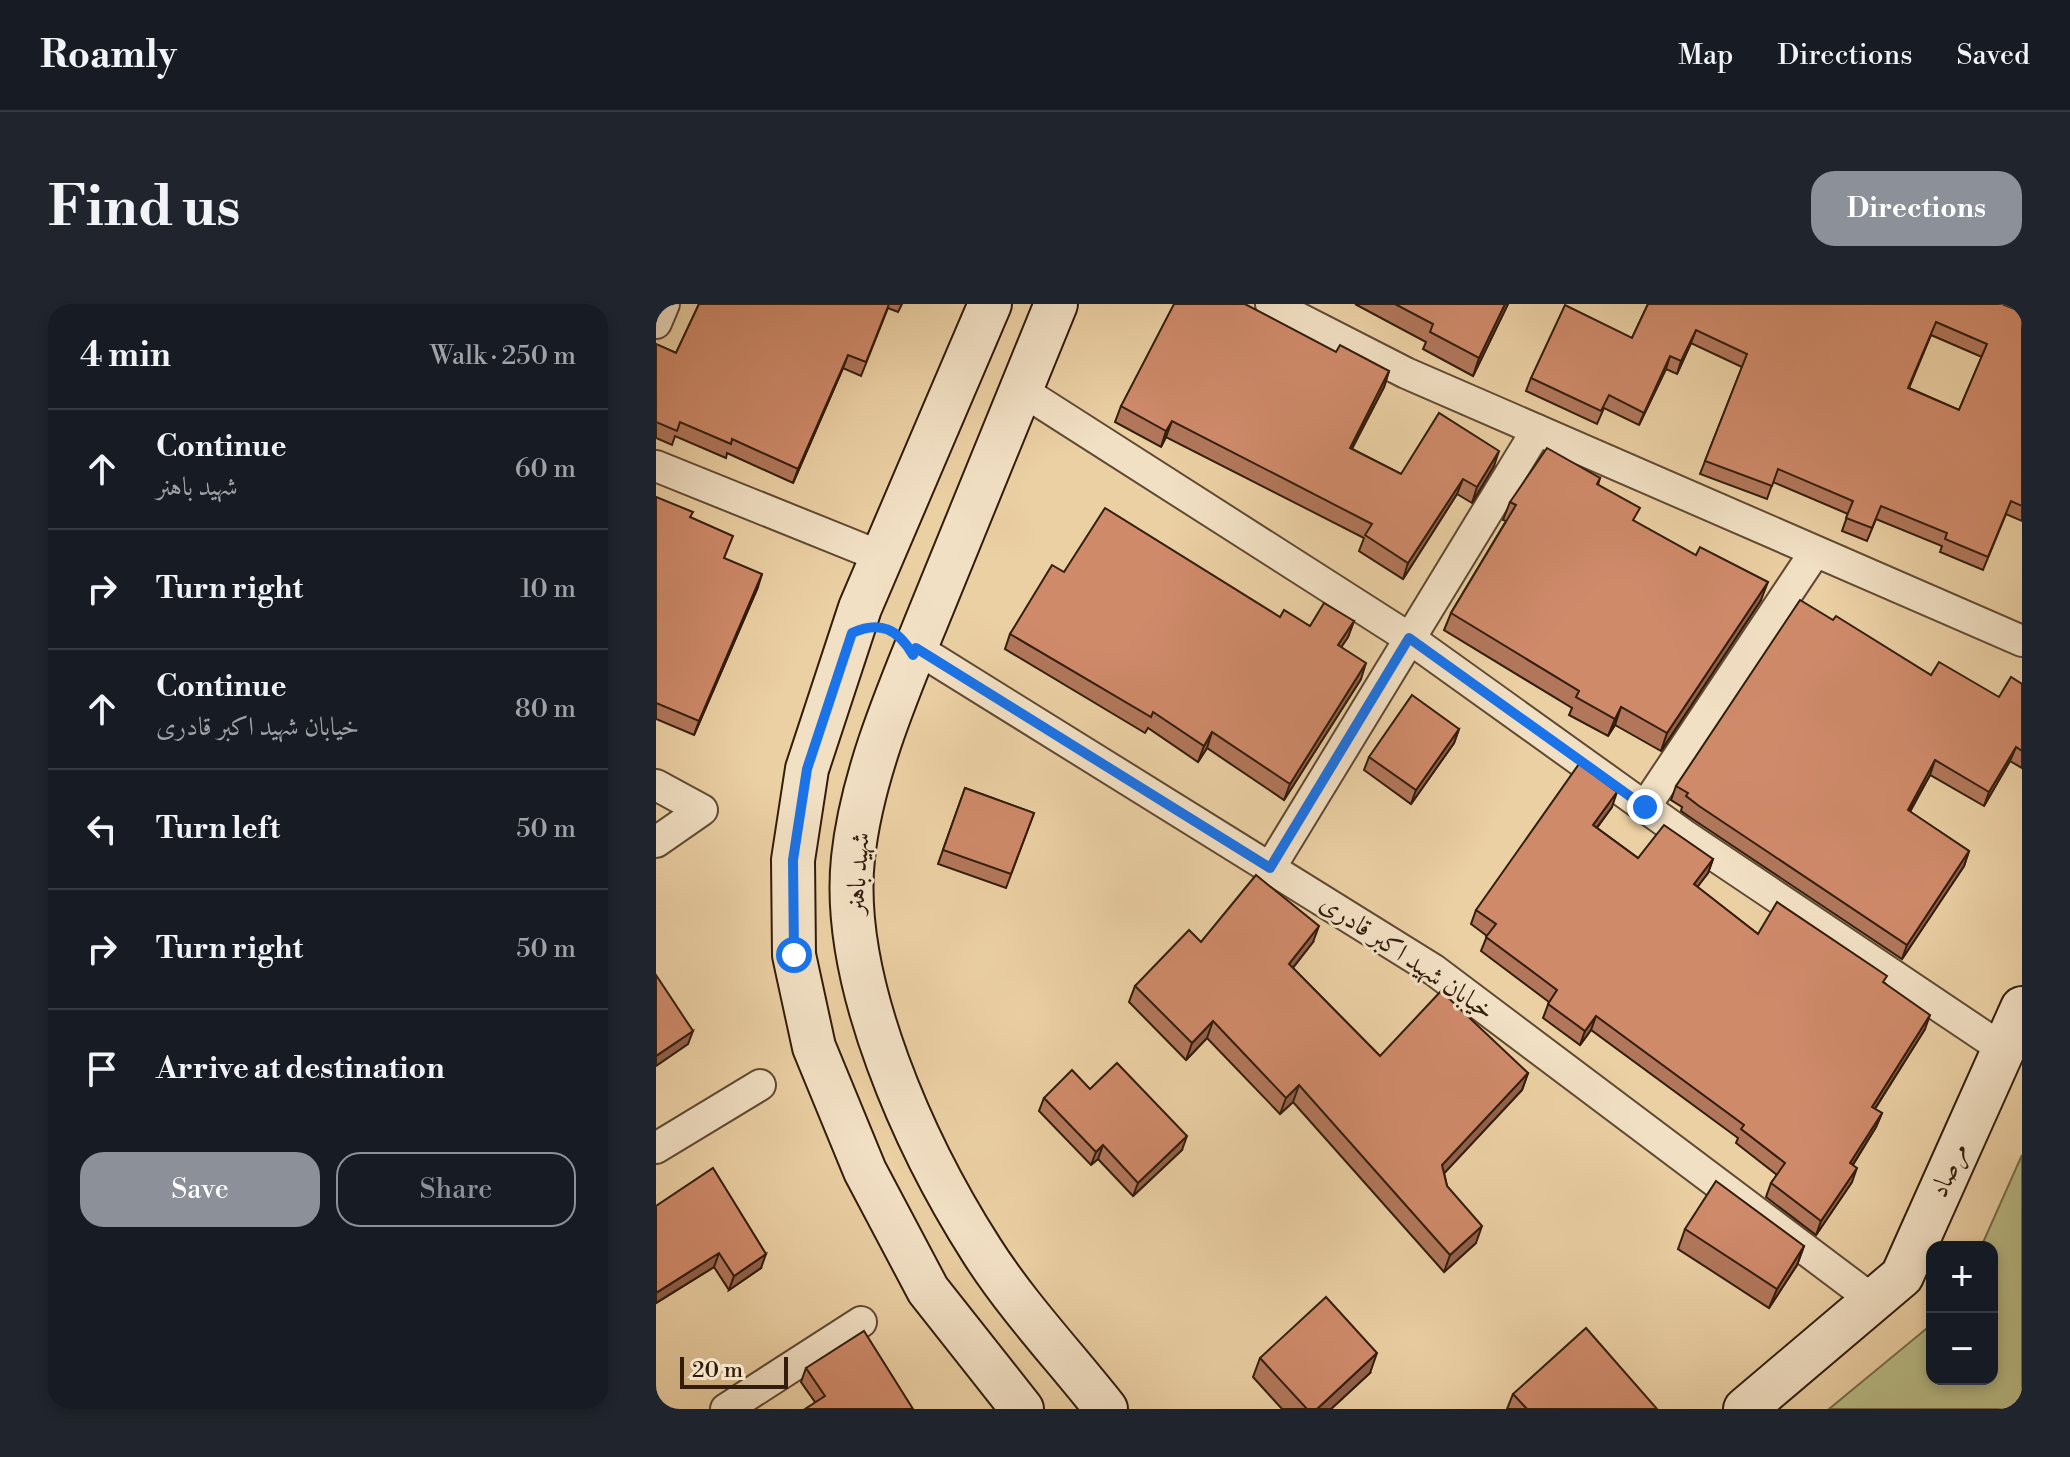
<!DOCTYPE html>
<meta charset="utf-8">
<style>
body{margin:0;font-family:"Libre Bodoni",Amiri,serif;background:#20242c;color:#f1f3f6}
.controls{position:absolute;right:24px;bottom:24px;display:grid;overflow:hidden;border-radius:16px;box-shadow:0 4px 12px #0003}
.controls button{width:72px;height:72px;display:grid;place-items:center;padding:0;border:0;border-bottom:2px solid #363941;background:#171b24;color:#f1f3f6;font:40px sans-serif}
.scale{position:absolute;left:24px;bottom:20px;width:108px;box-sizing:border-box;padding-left:8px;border:4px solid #321c0c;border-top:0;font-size:22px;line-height:28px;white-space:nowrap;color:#321c0c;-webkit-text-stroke:6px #f2e0c4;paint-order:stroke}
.stop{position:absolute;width:24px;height:24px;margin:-18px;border:6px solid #1a73e8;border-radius:50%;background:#fff}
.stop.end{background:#1a73e8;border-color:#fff;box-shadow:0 2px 8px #0008}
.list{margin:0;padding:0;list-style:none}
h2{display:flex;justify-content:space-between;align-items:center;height:104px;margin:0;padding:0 32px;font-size:34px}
h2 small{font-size:26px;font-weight:400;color:#9ea1a6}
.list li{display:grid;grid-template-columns:52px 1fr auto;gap:24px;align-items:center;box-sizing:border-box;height:120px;padding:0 32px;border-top:2px solid #363941}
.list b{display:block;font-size:30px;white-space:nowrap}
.list p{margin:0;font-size:26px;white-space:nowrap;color:#9ea1a6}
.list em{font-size:26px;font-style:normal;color:#9ea1a6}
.actions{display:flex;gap:16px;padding:24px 32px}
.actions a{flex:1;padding:18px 0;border:2px solid #8c9099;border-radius:24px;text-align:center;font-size:28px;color:#8c9099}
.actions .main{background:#8c9099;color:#fff}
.icon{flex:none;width:44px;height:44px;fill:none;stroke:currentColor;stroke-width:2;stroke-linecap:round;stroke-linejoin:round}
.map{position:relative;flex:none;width:1366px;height:1105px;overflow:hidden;border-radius:24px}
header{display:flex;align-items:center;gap:48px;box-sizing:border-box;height:112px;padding:0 40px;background:#171b24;border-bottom:2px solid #363941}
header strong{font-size:38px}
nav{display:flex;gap:44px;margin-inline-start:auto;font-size:28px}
.intro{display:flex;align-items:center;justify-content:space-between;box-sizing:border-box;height:192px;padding:0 48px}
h1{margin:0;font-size:56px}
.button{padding:20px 36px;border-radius:24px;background:#8c9099;color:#fff;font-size:28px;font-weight:700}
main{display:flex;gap:48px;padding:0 48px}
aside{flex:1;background:#171b24;border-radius:24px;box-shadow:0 4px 12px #0003}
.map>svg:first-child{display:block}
.green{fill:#b8bb85;stroke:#756c48;stroke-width:2}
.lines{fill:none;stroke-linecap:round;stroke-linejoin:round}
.street-casing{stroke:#604932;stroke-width:34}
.secondary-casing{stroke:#321c0c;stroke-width:46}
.street{stroke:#f2e0c4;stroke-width:30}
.secondary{stroke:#f2e0c4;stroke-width:42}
.wall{fill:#b2775b;stroke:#321c0c;stroke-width:2;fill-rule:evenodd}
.shaded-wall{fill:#91614a;stroke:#321c0c;stroke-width:2}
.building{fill:#cf8a6a;stroke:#321c0c;stroke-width:2;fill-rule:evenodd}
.route{stroke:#1a73e8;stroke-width:10}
.labels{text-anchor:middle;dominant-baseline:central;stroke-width:6;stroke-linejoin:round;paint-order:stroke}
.street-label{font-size:26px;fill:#321c0c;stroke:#f2e0c4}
</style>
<header>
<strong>Roamly</strong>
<nav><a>Map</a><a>Directions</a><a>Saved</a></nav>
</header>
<div class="intro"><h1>Find us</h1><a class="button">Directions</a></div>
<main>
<aside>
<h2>4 min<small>Walk · 250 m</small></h2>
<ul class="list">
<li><svg class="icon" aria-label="ahead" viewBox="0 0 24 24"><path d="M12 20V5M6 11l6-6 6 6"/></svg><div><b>Continue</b><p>شهید باهنر</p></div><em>60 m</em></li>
<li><svg class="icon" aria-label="right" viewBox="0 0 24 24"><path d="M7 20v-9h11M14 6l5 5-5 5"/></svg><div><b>Turn right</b></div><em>10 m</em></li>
<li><svg class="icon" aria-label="ahead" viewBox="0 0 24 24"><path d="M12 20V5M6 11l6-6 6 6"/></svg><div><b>Continue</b><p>خیابان شهید اکبر قادری</p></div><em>80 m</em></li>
<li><svg class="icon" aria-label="left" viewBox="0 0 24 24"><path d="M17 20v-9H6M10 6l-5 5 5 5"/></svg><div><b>Turn left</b></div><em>50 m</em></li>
<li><svg class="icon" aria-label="right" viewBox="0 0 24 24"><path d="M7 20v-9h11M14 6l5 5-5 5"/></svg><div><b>Turn right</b></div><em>50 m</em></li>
<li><svg class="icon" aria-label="arrive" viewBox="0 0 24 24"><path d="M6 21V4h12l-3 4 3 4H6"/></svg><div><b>Arrive at destination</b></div></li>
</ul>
<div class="actions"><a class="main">Save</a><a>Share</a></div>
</aside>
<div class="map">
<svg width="1366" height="1105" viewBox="0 0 1366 1105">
<rect width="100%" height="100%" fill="#ebd0a4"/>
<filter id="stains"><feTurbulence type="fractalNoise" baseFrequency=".0025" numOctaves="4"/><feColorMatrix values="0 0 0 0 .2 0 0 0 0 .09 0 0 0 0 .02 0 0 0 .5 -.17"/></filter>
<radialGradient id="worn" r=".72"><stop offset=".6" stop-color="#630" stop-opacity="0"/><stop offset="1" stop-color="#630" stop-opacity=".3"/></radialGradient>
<path class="green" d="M1366,851V1105H1173L1276,1020V1075H1336V943H1325Z"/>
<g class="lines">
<defs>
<g id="street">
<path d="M615,0L750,69L1366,337"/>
<path d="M0,19L8,0"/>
<path d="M365,86L753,334L1028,531L1347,745"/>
<path d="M0,162L226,253"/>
<path d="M260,344L778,666L1218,997"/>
<path d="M0,481L46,506L0,538"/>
<path d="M989,503L1159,248"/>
<path d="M614,564L881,126"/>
<path d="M0,844L104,781"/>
<path d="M70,1105L205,1018"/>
</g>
<g id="secondary">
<path d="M334,0L204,304L151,465L137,556L138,651L158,743L209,867L272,986L366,1105"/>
<path d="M400,0C359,102 317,203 276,304C244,383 206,469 197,554C184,678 260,844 326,947C361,1002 409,1053 450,1105"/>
<path d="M1089,1105L1246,972L1366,704"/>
</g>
</defs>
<use href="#street" class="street-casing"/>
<use href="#secondary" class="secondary-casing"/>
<use href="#street" class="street"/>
<use href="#secondary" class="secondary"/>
</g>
<g class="wall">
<path d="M43,0H246L242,8L232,4L205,72L187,64L137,179L71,149L70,154L19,132L16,141L0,134V40L20,49Z"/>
<path d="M699,0H852L817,72L767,45L770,38Z"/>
<path d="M992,0L1366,8V217L1350,210L1327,266L1284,248L1286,242L1220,215L1211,237L1186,227L1192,210L1117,178L1111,195L1044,170L1086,63L1035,39L1021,70L1010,65L983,121L948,104L941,120L870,87L875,74L976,34ZM1275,31L1326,53L1303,106L1253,84Z"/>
<path d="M680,48L733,67L728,83L696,145L745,170L838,162L816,199L801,190L747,275L703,247L708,234L510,133L505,143L459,118L465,102Z"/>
<path d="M944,174L942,181L979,218L1105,296L1005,447L959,421L952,432L913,411L916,404L788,326L795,309L850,217L847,216L854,198Z"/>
<path d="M0,193L34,213L68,254L102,283L38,431L0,415Z"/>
<path d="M408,268L624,313L654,322L698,317L692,333L685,343L705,375L628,496L551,444L542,458L492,424L489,429L349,345L354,330Z"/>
<path d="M1177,316L1275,371L1343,393L1366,380V464L1354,457L1328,502L1274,471L1254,508L1313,547L1308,562L1246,655L1038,516L1025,507L1026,503L1015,496L1020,482Z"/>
<path d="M803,425L798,439L755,500L708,466L713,453Z"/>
<path d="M309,484L378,509L350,584L282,560Z"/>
<path d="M956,503L941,524L982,554L1057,555L1052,569L1041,583L1102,630L1229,679L1269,725L1219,805L1226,809L1220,823L1197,861L1196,878L1160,931L1110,893L1115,879L1121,871L1080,839L1082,834L935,726L924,741L887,714L893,698L825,647L831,632L815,620L820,606Z"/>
<path d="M545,638H657L637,664L724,752L872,769L866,786L788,869L791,882L820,939L788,968L637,798L624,810L551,734L530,756L473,698L479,682Z"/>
<path d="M434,785L526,846L477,892L442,855L435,861L383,807L388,794Z"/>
<path d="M0,902L105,964L73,986L58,963L0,999Z"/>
<path d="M1029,925L1148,942L1141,961L1113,1004L1022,945Z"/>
<path d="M604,1054L714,1069L675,1105H626L597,1073Z"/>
<path d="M150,1064L257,1105L159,1098L145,1078Z"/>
<path d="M857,1090L1001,1105H851Z"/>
</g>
<g class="shaded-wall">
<path d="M849,0H852L817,72L823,54Z"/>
<path d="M1040,26L1035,39L1021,70L1025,57Z"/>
<path d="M192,51L187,64L137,179L142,165Z"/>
<path d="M1014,52L1010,65L983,121L988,109Z"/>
<path d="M733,67L728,83L688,159L694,144Z"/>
<path d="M516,117L510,133L505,143L510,127Z"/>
<path d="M843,147L838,162L816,199L821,183Z"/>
<path d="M807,175L801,190L747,275L752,259Z"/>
<path d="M106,270L102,283L38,431L43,417Z"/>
<path d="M1112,278L1105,296L1005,447L1011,429Z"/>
<path d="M698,317L692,333L676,357L682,341Z"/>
<path d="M710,359L705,375L628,496L634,480Z"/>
<path d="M965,403L959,421L952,432L959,415Z"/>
<path d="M803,425L798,439L755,500L760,486Z"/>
<path d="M556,428L551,444L542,458L548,442Z"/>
<path d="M1360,443L1354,457L1328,502L1333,488Z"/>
<path d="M1279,456L1274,471L1246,520L1252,506Z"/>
<path d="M961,488L956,503L932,535L937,521Z"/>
<path d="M1313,547L1308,562L1246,655L1251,641Z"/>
<path d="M1057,555L1052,569L1033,594L1038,580Z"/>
<path d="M663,622L657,638L627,676L633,660Z"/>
<path d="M1274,711L1269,725L1211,817L1216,803Z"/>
<path d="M940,712L935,726L924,741L929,727Z"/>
<path d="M557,717L551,734L530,756L536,739Z"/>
<path d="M37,727L32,740L0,762V752Z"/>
<path d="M872,769L866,786L780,878L786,861Z"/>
<path d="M643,781L637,798L624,810L630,794Z"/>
<path d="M1226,809L1220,823L1189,873L1194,859Z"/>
<path d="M531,832L526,846L477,892L482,879Z"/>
<path d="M447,841L442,855L435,861L440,848Z"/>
<path d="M1201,864L1196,878L1160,931L1165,917Z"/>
<path d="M826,922L820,939L788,968L794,951Z"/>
<path d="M1148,942L1141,961L1113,1004L1121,985Z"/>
<path d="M63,949L58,963L0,999V989Z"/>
<path d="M110,950L105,964L73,986L78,972Z"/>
<path d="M721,1049L714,1069L675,1105H661Z"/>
</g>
<g class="building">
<path d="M43,0H233L210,58L192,51L142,165L76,135L75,140L24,118L21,127L0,118V40L20,49Z"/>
<path d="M518,0H589L680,48L684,41L733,67L694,144L745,170L783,109L843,147L821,183L807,175L752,259L709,231L716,220L516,117L510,127L465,102Z"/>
<path d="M739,0H849L823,54L774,28L777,20Z"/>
<path d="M992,0H1346L1366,8V202L1355,197L1332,253L1289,235L1291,229L1225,202L1216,224L1190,214L1197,197L1122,165L1116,182L1049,157L1091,50L1040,26L1025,57L1014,52L988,109L953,91L945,107L875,74L909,1L976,34ZM1280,18L1331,40L1303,106L1252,84Z"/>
<path d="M891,144L944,174L941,180L984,204L977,216L1040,251L1044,243L1112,278L1011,429L965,403L959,415L920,393L923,387L795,309L860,201L854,198Z"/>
<path d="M0,193L37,208L34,213L77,232L68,254L106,270L43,417L0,399Z"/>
<path d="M449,204L624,313L628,306L654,322L668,299L698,317L682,341L710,359L634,480L556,428L548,442L497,408L495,413L354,330L396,261L408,268Z"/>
<path d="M1144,296L1177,316L1180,312L1275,371L1283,358L1343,393L1355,373L1366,380V447L1360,443L1333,488L1279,456L1252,506L1313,547L1251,641L1043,502L1030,492L1032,489L1020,482Z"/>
<path d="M756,391L803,425L760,486L713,453Z"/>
<path d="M923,460L961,488L937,521L982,554L1008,521L1057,555L1038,580L1102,630L1121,598L1231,672L1227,678L1274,711L1216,803L1226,809L1194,859L1201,864L1165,917L1115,879L1129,859L1085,825L1088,821L940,712L929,727L892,700L901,686L830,633L840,620L820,606Z"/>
<path d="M309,484L378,509L355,570L287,546Z"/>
<path d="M600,571L663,622L633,660L724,752L785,687L872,769L786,861L791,882L826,922L794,951L643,781L630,794L557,717L536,739L479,682L533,626L545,638Z"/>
<path d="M0,671L37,727L0,752Z"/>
<path d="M461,759L531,832L482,879L447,841L440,848L388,794L416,766L434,785Z"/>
<path d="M57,864L110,950L78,972L63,949L0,989V902Z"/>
<path d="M1060,877L1148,942L1121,985L1029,925Z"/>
<path d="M670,993L721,1049L661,1105H651L604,1054Z"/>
<path d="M930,1024L1001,1105H871L857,1090Z"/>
<path d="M208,1027L257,1105H149L169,1092L150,1064Z"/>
</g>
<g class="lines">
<path class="route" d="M138,651L137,556L151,465L196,329C224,316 242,325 257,351L260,344L614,564L753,334L989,503"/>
</g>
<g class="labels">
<g class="street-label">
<text transform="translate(202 569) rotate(-86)">شهید باهنر</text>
<text transform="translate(751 653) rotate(34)">خیابان شهید اکبر قادری</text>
<text transform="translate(1293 866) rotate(-66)">مرصاد</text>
</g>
</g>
<rect width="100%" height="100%" filter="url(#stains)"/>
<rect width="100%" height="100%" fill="url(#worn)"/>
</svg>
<div class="controls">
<button>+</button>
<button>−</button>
</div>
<div class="scale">20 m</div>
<div class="stop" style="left:138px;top:651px"></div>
<div class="stop end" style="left:989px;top:503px"></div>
</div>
</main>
